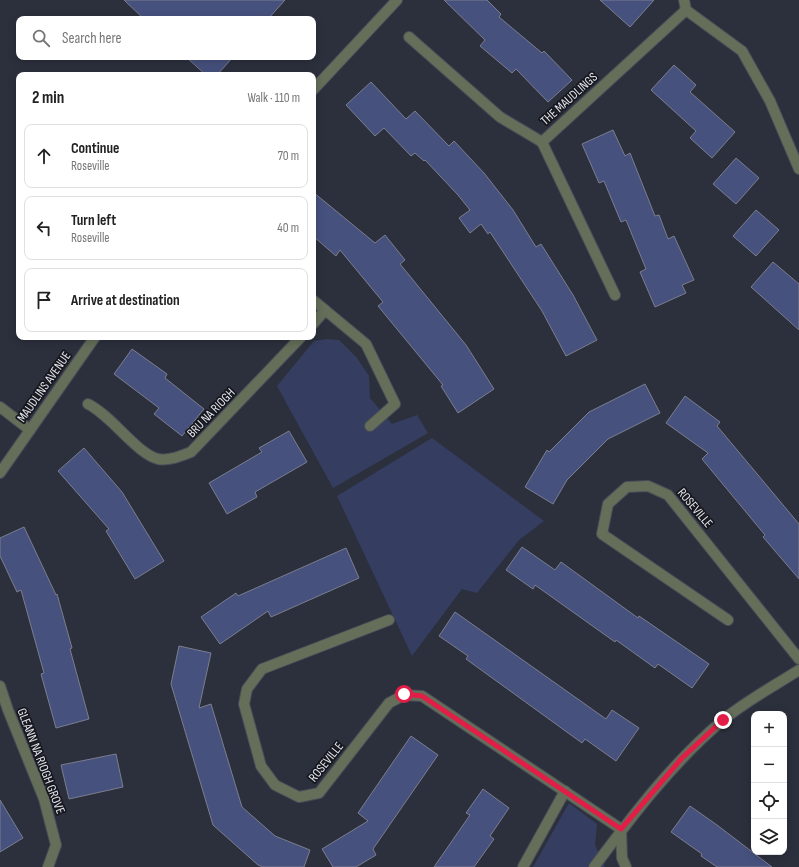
<!DOCTYPE html>
<meta charset="utf-8">
<style>
body{margin:0;font-family:"Sofia Sans Condensed",sans-serif;background:#f2f2f2;color:#222}
.controls{position:absolute;right:12px;bottom:12px;display:grid;overflow:hidden;border-radius:8px;box-shadow:0 2px 10px #0003}
.controls button{width:36px;height:36px;display:grid;place-items:center;padding:0;border:0;border-bottom:1px solid #e0e0e0;background:#fff;color:#222;font:20px sans-serif}
.stop{position:absolute;width:12px;height:12px;margin:-9px;border:3px solid #e11d48;border-radius:50%;background:#fff}
.stop.end{background:#e11d48;border-color:#fff;box-shadow:0 1px 4px #0008}
.list{margin:0;padding:0;list-style:none}
h2{display:flex;justify-content:space-between;align-items:center;height:52px;margin:0;padding:0 16px;font-size:17px}
h2 small{font-size:13px;font-weight:400;color:#767676}
.list li{display:grid;grid-template-columns:26px 1fr auto;gap:12px;align-items:center;box-sizing:border-box;height:64px;margin:0 8px 8px;padding:0 8px;border:1px solid #e0e0e0;border-radius:8px}
.list b{display:block;font-size:15px;white-space:nowrap}
.list p{margin:0;font-size:13px;white-space:nowrap;color:#767676}
.list em{font-size:13px;font-style:normal;color:#767676}
.icon{flex:none;width:22px;height:22px;fill:none;stroke:currentColor;stroke-width:2;stroke-linecap:round;stroke-linejoin:round}
.map{position:relative;flex:none;width:799px;height:867px;overflow:hidden}
.search{position:absolute;background:#fff;box-shadow:0 2px 10px #0003;left:16px;top:16px;width:300px;height:44px;display:flex;align-items:center;gap:10px;box-sizing:border-box;padding:0 14px;border-radius:8px;color:#767676;font-size:15px}
.panel{position:absolute;background:#fff;box-shadow:0 2px 10px #0003;left:16px;top:72px;width:300px;height:268px;border-radius:8px}
.map>svg:first-child{display:block}
.green{fill:#353d60}
.building{fill:#47517e;stroke:#7a7e8e}
.lines{fill:none;stroke-linecap:round;stroke-linejoin:round}
.minor-casing{stroke:#494d59;stroke-width:12}
.minor{stroke:#646e59;stroke-width:10}
.route{stroke:#e11d48;stroke-width:5}
.labels{text-anchor:middle;dominant-baseline:central;stroke-width:3.5;stroke-linejoin:round;paint-order:stroke}
.street-label{font-size:13px;fill:#e3e6ee;stroke:#17181e}
</style>
<div class="map">
<svg width="799" height="867" viewBox="0 0 799 867">
<rect width="100%" height="100%" fill="#2c303d"/>
<g class="green">
<path d="M327,339L339,340L357,358L369,376L370,398L392,424L417,415L428,433L333,488L277,386L314,341Z"/>
<path d="M432,438L544,521L519,540L477,593L462,589L412,656L337,496Z"/>
<path d="M569,803L597,824L595,845L605,867H533Z"/>
</g>
<g class="building">
<path d="M124,0H285L268,19H144Z"/>
<path d="M444,0H487L501,14L499,17L542,53L544,51L572,80L548,102L516,69L512,73L480,46L485,40Z"/>
<path d="M600,0H654L630,27Z"/>
<path d="M186,57H233L217,75H206Z"/>
<path d="M674,65L696,85L690,92L735,132L712,158L690,138L696,131L651,90Z"/>
<path d="M371,82L406,119L415,111L449,146L454,141L484,173L513,210L536,247L541,244L573,295L597,340L566,356L542,311L490,232L488,234L481,224L470,233L459,218L470,210L458,195L425,160L424,161L415,153L411,156L384,128L375,136L346,105Z"/>
<path d="M613,130L625,156L630,153L655,216L659,215L668,239L674,236L694,280L682,285L686,293L655,307L640,272L646,269L626,220L621,222L604,181L599,183L582,144Z"/>
<path d="M736,158L759,178L736,204L713,184Z"/>
<path d="M313,192L375,243L385,235L405,260L400,264L466,345L494,389L458,413L441,386L443,385L378,306L383,302L340,250L336,256L313,236Z"/>
<path d="M756,210L779,230L756,256L733,236Z"/>
<path d="M773,262L799,284V330L751,287Z"/>
<path d="M132,349L167,374L165,378L204,409L182,436L154,414L159,408L114,374Z"/>
<path d="M645,384L660,413L608,439L567,480L553,504L525,487L547,450L549,452L589,412Z"/>
<path d="M685,396L720,422L717,426L799,524V579L763,537L765,535L702,459L708,453L666,423Z"/>
<path d="M289,431L307,462L255,492L257,497L227,514L209,483L262,452L259,448Z"/>
<path d="M84,448L122,492L164,561L135,579L106,531L109,529L58,471Z"/>
<path d="M24,527L56,595L57,594L72,648L70,649L89,719L56,728L41,674L44,673L21,590L17,592L0,556V538Z"/>
<path d="M522,547L555,570L561,562L638,618L639,616L709,664L692,688L658,664L655,668L616,640L615,642L535,585L533,589L506,570Z"/>
<path d="M346,548L359,578L271,617L268,611L220,644L201,617L236,593L238,596Z"/>
<path d="M455,612L606,719L612,710L639,728L616,761L585,739L582,743L542,714L466,659L468,656L439,636Z"/>
<path d="M179,646L211,653L199,708L211,704L242,807L275,836L310,850L304,867H263L258,865L213,825L171,684Z"/>
<path d="M411,736L438,755L373,849L376,855L356,867H333L322,849L368,821L358,813Z"/>
<path d="M116,754L123,787L69,799L61,765Z"/>
<path d="M483,789L509,808L490,836L494,839L474,867H434L470,815L466,813Z"/>
<path d="M0,800L23,838L0,852Z"/>
<path d="M690,806L717,825L772,867H717L701,856L702,854L671,832Z"/>
</g>
<g class="lines">
<defs>
<g id="minor">
<path d="M684,0L686,10L742,51L770,101L799,169"/>
<path d="M409,37L500,117L542,142"/>
<path d="M313,90L397,0"/>
<path d="M615,295L542,142L686,10"/>
<path d="M313,300L366,344L395,404L370,426"/>
<path d="M313,324L325,310"/>
<path d="M88,404C112,416 136,453 158,459C169,461 181,456 191,452L301,337"/>
<path d="M0,407L30,430"/>
<path d="M0,473L95,337"/>
<path d="M389,620L262,669L247,689L244,704L261,766L275,785L299,797L319,793L389,703L404,695L422,696L621,829L622,858L626,867"/>
<path d="M728,620L602,534L608,504L627,487L648,486L668,495L799,659"/>
<path d="M0,686L8,710L44,799L56,845L48,867"/>
<path d="M523,867L565,791"/>
<path d="M594,867C633,815 672,763 723,720C746,701 774,686 799,670"/>
</g>
</defs>
<use href="#minor" class="minor-casing"/>
<use href="#minor" class="minor"/>
</g>
<g class="lines">
<path class="route" d="M404,694L422,696L621,829L682,758L723,720"/>
</g>
<g class="labels">
<g class="street-label">
<text transform="translate(569 99) rotate(-42)">THE MAUDLINGS</text>
<text transform="translate(44 387) rotate(-55)">MAUDLINS AVENUE</text>
<text transform="translate(211 413) rotate(-46)">BRU NA RIOGH</text>
<text transform="translate(695 508) rotate(50)">ROSEVILLE</text>
<text transform="translate(41 761) rotate(69)">GLEANN NA RIOGH GROVE</text>
<text transform="translate(326 762) rotate(-51)">ROSEVILLE</text>
</g>
</g>
</svg>
<div class="controls">
<button>+</button>
<button>−</button>
<button><svg class="icon" aria-label="locate" viewBox="0 0 24 24"><circle cx="12" cy="12" r="6"/><path d="M12 2v4M12 18v4M2 12h4M18 12h4"/></svg></button>
<button><svg class="icon" aria-label="layers" viewBox="0 0 24 24"><path d="M12 4l9 5-9 5-9-5zM3 14l9 5 9-5"/></svg></button>
</div>
<div class="stop" style="left:404px;top:694px"></div>
<div class="stop end" style="left:723px;top:720px"></div>
<div class="search"><svg class="icon" aria-label="search" viewBox="0 0 24 24"><circle cx="10" cy="10" r="6"/><path d="M15 15l6 6"/></svg>Search here</div>
<section class="panel">
<h2>2 min<small>Walk · 110 m</small></h2>
<ul class="list">
<li><svg class="icon" aria-label="ahead" viewBox="0 0 24 24"><path d="M12 20V5M6 11l6-6 6 6"/></svg><div><b>Continue</b><p>Roseville</p></div><em>70 m</em></li>
<li><svg class="icon" aria-label="left" viewBox="0 0 24 24"><path d="M17 20v-9H6M10 6l-5 5 5 5"/></svg><div><b>Turn left</b><p>Roseville</p></div><em>40 m</em></li>
<li><svg class="icon" aria-label="arrive" viewBox="0 0 24 24"><path d="M6 21V4h12l-3 4 3 4H6"/></svg><div><b>Arrive at destination</b></div></li>
</ul>
</section>
</div>
